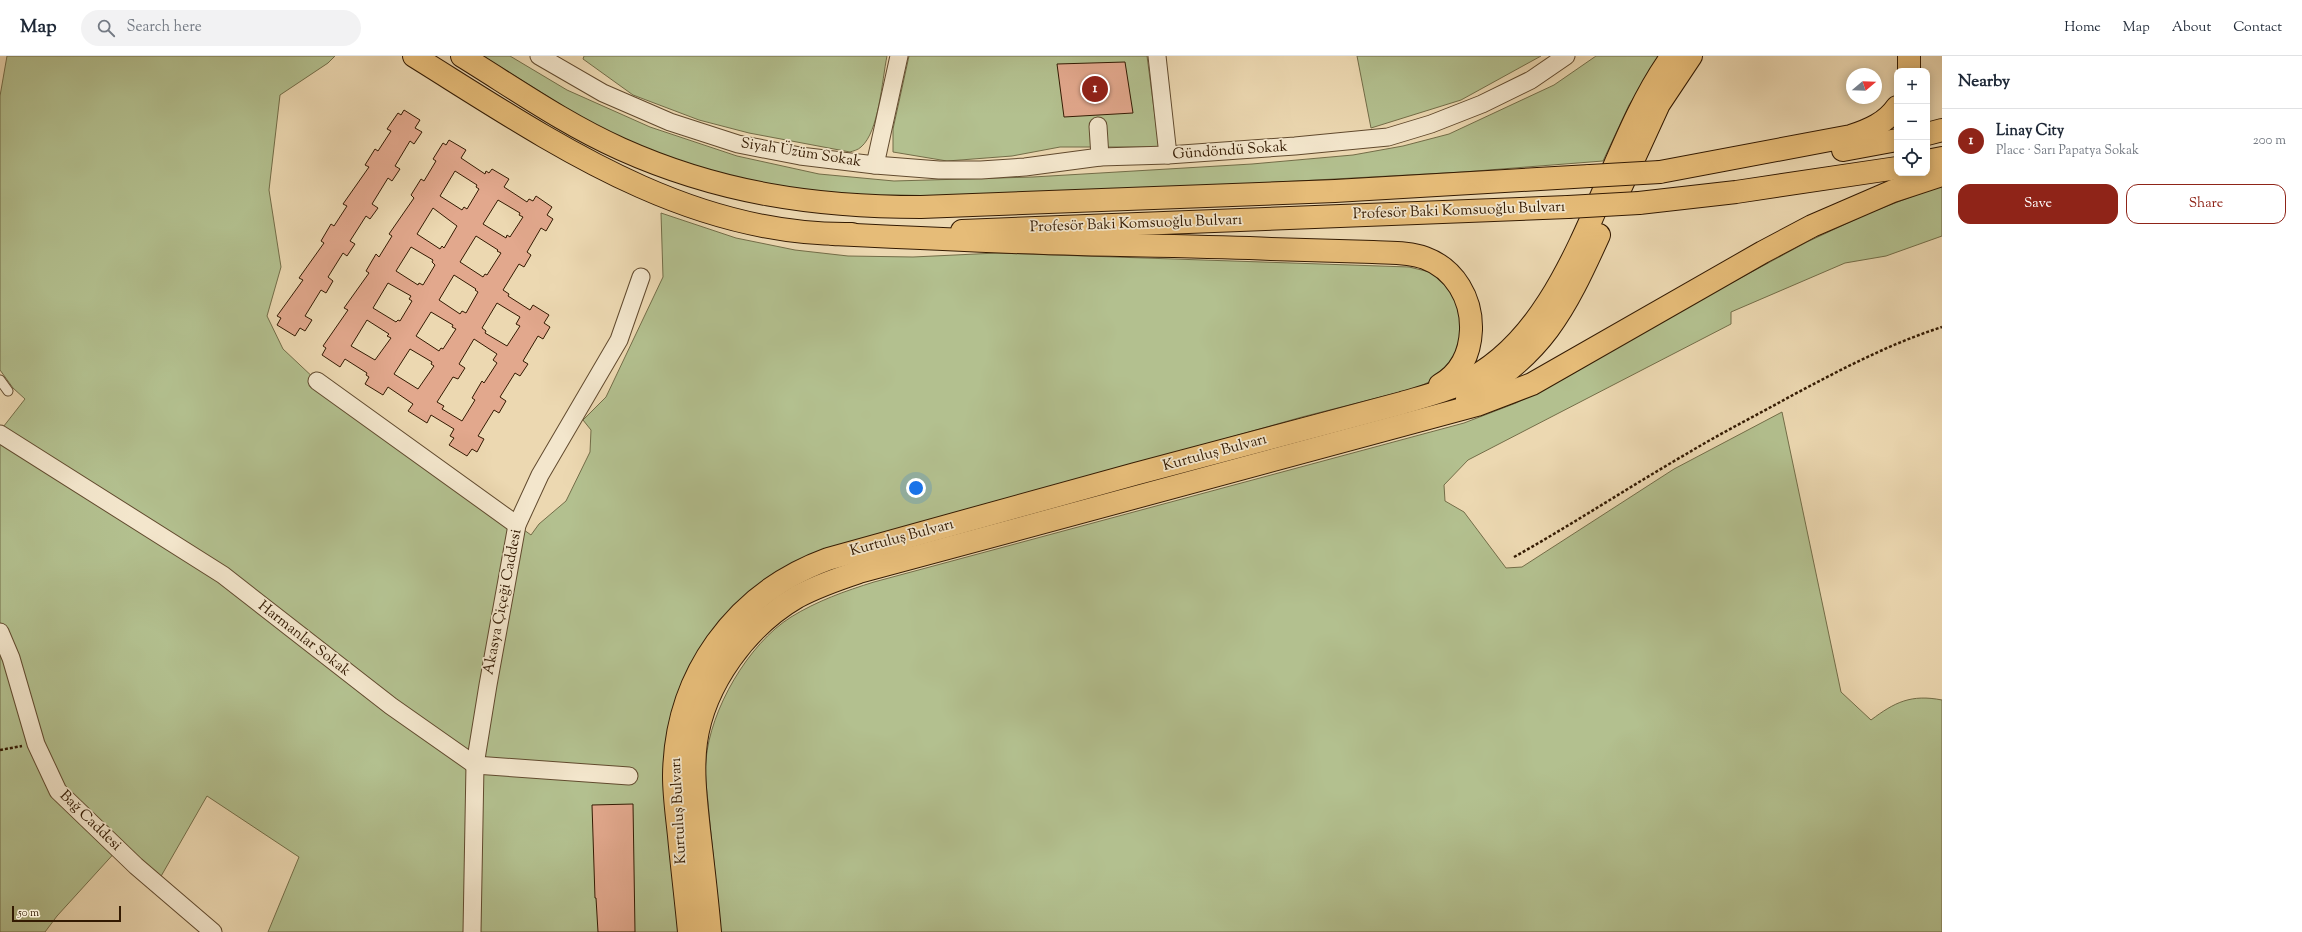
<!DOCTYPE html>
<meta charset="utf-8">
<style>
body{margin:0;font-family:"Sorts Mill Goudy",serif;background:#f2f2f3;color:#1f2937}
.controls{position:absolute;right:12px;top:12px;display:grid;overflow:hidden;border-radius:8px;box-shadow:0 2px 10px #0003}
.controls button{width:36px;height:36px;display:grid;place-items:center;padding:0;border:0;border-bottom:1px solid #e0e1e3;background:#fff;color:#1f2937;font:20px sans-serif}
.compass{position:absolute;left:1846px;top:12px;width:36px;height:36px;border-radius:50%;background:#fff;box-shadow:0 2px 10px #0003;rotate:71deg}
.scale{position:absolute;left:12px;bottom:10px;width:109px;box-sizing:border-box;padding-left:4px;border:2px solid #331a02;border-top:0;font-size:11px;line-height:14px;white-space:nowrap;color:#331a02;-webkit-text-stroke:3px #f3e6cc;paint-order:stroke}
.you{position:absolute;left:916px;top:432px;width:14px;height:14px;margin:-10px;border:3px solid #fff;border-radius:50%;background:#1a73e8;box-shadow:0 0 0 6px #1a73e833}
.badge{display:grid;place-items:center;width:26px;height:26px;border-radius:50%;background:#8f2418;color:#fff;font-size:13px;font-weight:700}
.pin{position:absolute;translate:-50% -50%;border:2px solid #fff;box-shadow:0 1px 4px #0006}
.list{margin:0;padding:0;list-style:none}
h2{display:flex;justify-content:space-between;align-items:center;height:52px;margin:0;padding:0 16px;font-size:17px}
h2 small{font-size:13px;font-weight:400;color:#747a83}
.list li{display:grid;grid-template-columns:26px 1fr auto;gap:12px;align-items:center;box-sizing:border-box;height:64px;padding:0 16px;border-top:1px solid #e0e1e3}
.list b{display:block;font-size:15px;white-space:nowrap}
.list p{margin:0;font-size:13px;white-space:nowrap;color:#747a83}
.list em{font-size:13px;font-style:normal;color:#747a83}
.actions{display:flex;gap:8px;padding:12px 16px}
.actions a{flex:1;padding:9px 0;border:1px solid #8f2418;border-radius:12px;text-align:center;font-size:14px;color:#8f2418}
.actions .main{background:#8f2418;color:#fff}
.icon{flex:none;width:22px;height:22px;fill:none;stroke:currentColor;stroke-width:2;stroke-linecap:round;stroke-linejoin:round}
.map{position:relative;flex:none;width:1942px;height:876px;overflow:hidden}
header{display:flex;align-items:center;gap:24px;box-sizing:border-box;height:56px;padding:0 20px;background:#fff;border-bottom:1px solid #e0e1e3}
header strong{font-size:19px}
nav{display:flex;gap:22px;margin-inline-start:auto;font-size:14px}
.search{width:280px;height:36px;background:#f2f2f3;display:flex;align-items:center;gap:10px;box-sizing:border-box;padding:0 14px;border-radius:22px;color:#747a83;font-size:15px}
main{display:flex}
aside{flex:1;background:#fff}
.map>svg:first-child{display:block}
.green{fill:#b3c08f;stroke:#736d48}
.building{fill:#e2a88d;stroke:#331a02;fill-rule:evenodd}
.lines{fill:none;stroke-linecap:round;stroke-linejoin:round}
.lane-casing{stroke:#614a2e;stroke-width:11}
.street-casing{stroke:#614a2e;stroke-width:19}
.primary-casing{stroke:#331a02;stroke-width:24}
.highway-casing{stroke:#331a02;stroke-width:24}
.path{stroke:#331a02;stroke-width:2.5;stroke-dasharray:3 2;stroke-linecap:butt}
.lane{stroke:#f3e6cc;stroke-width:9}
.street{stroke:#f3e6cc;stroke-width:17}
.primary{stroke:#e6bc78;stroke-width:22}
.highway{stroke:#e6bc78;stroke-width:22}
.primary-bridge-casing{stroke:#331a02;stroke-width:24;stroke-linecap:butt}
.primary-bridge{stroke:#e6bc78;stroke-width:22}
.labels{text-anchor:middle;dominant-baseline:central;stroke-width:3.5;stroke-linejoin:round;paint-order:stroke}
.street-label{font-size:15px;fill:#331a02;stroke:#f3e6cc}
</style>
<header>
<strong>Map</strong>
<div class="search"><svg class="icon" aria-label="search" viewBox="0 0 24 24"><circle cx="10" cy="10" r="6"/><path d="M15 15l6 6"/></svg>Search here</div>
<nav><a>Home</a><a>Map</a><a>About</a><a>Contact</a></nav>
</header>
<main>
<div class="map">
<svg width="1942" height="876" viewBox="0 0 1942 876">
<rect width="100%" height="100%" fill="#ecd8b1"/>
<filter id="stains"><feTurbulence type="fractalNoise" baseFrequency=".005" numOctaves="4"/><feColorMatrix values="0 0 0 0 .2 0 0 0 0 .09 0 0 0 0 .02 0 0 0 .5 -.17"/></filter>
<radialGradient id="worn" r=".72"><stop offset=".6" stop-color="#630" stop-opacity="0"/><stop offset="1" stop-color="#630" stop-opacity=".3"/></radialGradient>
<g class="green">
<path d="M7,0H335L328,7L280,39L269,134L281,211L267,260L283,293L317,325L531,479L539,468L566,445L590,396L591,374L583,364L606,341L663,221L661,157L736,182L795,194L848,200L913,201L997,197L1409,211L1434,217L1450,231L1461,251V299L1444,319L1416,332L1302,361L856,487L706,590L680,876H268L299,801L207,740L156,829L118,793L57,860L45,876H0V375L25,343L13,332L0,314V40Z"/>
<path d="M483,0H510L567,34L650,71L737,100L819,118L894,125L1033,121L1252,108L1353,99L1403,90L1449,78L1554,29L1596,0H1660L1629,49L1603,105L1463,116L1040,139L887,144L731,124L614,82Z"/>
<path d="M584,0H887C882,24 879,76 861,91C858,94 853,95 850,96L749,77L699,64L633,39L583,3Z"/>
<path d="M909,0H1147L1159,91H1060L1012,100L947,105L893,96V73Z"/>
<path d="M1357,0H1541L1461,44L1371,72Z"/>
<path d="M1942,129V180L1886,200L1845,207L1731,256V268L1468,404L1444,429L1445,445L1464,456L1506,512L1522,511L1674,413L1782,356L1841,636L1871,664C1895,646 1911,638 1942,644V876H721C717,837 713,797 709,758C708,740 704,721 706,704C710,654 748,588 791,561C817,545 845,535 874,526L1464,367L1516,347L1567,321L1672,259L1807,186L1869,157Z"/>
</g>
<g class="building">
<path d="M1125,6L1133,57L1064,61L1057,8Z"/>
<path d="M404,54L420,64L415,72L422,76L414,88L410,85L395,110L400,113L392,125L388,122L372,148L378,152L370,163L366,160L350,185L355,188L347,200L343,197L328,221L333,225L326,237L321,234L305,260L312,264L305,275L300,272L295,280L277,269L281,262L277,260L303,224L299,222L324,187L321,185L331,168L334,170L347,150L343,148L369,111L365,109L375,93L378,95L391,75L387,73L398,57L401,59Z"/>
<path d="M449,84L466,94L461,102L485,118L486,115L489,117L492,113L509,123L504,131L527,146L529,143L533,145L536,140L552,151L547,159L553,163L546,175L541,172L527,196L531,199L524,211L519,208L503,234L509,238L508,240L530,254L533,249L549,259L544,267L550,271L543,283L538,280L523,305L528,308L520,320L515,317L500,341L506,345L499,357L494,354L478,380L484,383L477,396L472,393L467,400L449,389L454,382L450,380L454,373L431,359L427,367L408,355L413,348L388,331L383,339L365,328L369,321L366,319L367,317L345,303L340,311L322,299L326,292L323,290L348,254L344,252L369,217L366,215L376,198L379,201L392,180L389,178L414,142L411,139L421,123L424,125L436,105L433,103L443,87L446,89ZM455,115L477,129L476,131L479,133L467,153L464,151L462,154L440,140ZM498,144L520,157L519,159L523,161L510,181L507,179L506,182L483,168ZM433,152L457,170L444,192L442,190L440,193L417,178ZM476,180L498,194L497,195L501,197L487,219L485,218L483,221L460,206ZM411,191L433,204L432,206L435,209L423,229L419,227L418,229L396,215ZM454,219L476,233L475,234L478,236L466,257L462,255L460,258L439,244ZM388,227L411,240L409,243L412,245L400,265L398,264L396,266L373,252ZM497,247L520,261L516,268L520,270L507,290L485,277L486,275L482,272ZM431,256L453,269L452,271L456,273L443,293L441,292L439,295L416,280ZM367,264L389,278L387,280L391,282L375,304L351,290ZM474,283L497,298L493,304L497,307L484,327L482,325L472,342L475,344L462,365L442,353L444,350L437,346L453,321L458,323L465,312L459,308ZM410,293L432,306L431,308L434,310L418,333L394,318Z"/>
<path d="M633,748L635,876H598L596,842H595L592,749Z"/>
</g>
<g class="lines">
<defs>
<path id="lane" d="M0,324L8,335"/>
<g id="street">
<path d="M539,0L603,37L670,66L738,88L800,100L875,109L899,0"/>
<path d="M1157,0L1168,99"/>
<path d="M1098,70L1100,101"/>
<path d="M875,109L939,114H981L1025,111L1100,101L1168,99L1295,90L1388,81L1431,68L1482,48L1531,24L1566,0"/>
<path d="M317,325L517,469"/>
<path d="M0,378L223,519L391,650L475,709L629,720"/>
<path d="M0,576L11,602L36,688L58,735L136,810L213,876"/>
<path d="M472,876L475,709L488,629L517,469L540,419L619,284L641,221"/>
</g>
<g id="primary">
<path d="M414,0C549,84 686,181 852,178"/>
<path d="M462,0C514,32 565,68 621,93C719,137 815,151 921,151L1335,135L1590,120"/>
<path d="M1927,105L1942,102"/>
<path d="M1639,147L1736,136L1897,112"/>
<path d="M962,175L1568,151"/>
</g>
<g id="highway">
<path d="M1909,0V15"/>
<path d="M1927,78L1942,74"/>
<path d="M1843,94L1897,84"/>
<path d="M1660,116L1851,80C1869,74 1886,67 1897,51"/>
<path d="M1620,133L1659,48L1691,0"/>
<path d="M833,178C915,182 996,186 1078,188C1142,190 1207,190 1271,193C1305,194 1339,195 1373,196C1390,197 1409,196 1425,202C1455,213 1472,243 1471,274C1470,298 1461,317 1440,329"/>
<path d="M1467,343C1543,298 1564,256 1599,179"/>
<path d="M689,876C686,844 682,812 679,780C677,760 674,740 674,720C675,620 735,537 828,503L1135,418L1402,347C1422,341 1442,336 1460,328C1577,276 1601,97 1672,0"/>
<path d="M710,876C707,842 703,808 699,774C696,745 692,715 696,686C704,628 747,570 797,541C817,530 838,523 859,516L1477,349L1532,328L1763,196L1812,170L1893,135L1942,119"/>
</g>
</defs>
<use href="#lane" class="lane-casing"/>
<use href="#street" class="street-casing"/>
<use href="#primary" class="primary-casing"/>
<use href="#highway" class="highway-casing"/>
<g class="path">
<path d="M1514,501C1573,468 1629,431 1688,397C1721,377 1757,359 1791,340C1840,314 1889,288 1942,271"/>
<path d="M0,694L22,690"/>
</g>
<use href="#lane" class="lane"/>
<use href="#street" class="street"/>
<use href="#primary" class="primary"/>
<use href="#highway" class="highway"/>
<defs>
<g id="primary-bridge">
<path d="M1590,120L1660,116"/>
<path d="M1568,151L1639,147"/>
</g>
</defs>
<use href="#primary-bridge" class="primary-bridge-casing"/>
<use href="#primary-bridge" class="primary-bridge"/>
</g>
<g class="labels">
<g class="street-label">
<text transform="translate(1230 95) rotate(-4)">Gündöndü Sokak</text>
<text transform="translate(801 97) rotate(9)">Siyah Üzüm Sokak</text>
<text transform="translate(1459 155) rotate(-2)">Profesör Baki Komsuoğlu Bulvarı</text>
<text transform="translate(1136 168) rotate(-2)">Profesör Baki Komsuoğlu Bulvarı</text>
<text transform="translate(1215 397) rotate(-15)">Kurtuluş Bulvarı</text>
<text transform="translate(902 482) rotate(-15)">Kurtuluş Bulvarı</text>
<text transform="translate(503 546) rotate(-79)">Akasya Çiçeği Caddesi</text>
<text transform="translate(304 583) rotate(38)">Harmanlar Sokak</text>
<text transform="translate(679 755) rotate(-93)">Kurtuluş Bulvarı</text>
<text transform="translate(90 765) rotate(44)">Bağ Caddesi</text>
</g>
</g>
<rect width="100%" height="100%" filter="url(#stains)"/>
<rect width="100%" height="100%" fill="url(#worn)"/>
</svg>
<div class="controls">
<button>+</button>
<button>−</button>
<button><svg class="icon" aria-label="locate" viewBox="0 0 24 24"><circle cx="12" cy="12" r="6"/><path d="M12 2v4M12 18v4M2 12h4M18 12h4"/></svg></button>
</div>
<svg class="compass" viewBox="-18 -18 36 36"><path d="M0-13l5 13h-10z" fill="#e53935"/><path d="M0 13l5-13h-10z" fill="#747a83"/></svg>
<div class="scale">50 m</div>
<div class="you"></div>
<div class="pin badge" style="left:1095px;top:33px">1</div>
</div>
<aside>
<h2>Nearby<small></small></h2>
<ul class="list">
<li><span class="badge">1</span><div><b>Linay City</b><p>Place · Sarı Papatya Sokak</p></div><em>200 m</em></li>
</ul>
<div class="actions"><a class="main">Save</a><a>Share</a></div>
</aside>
</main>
